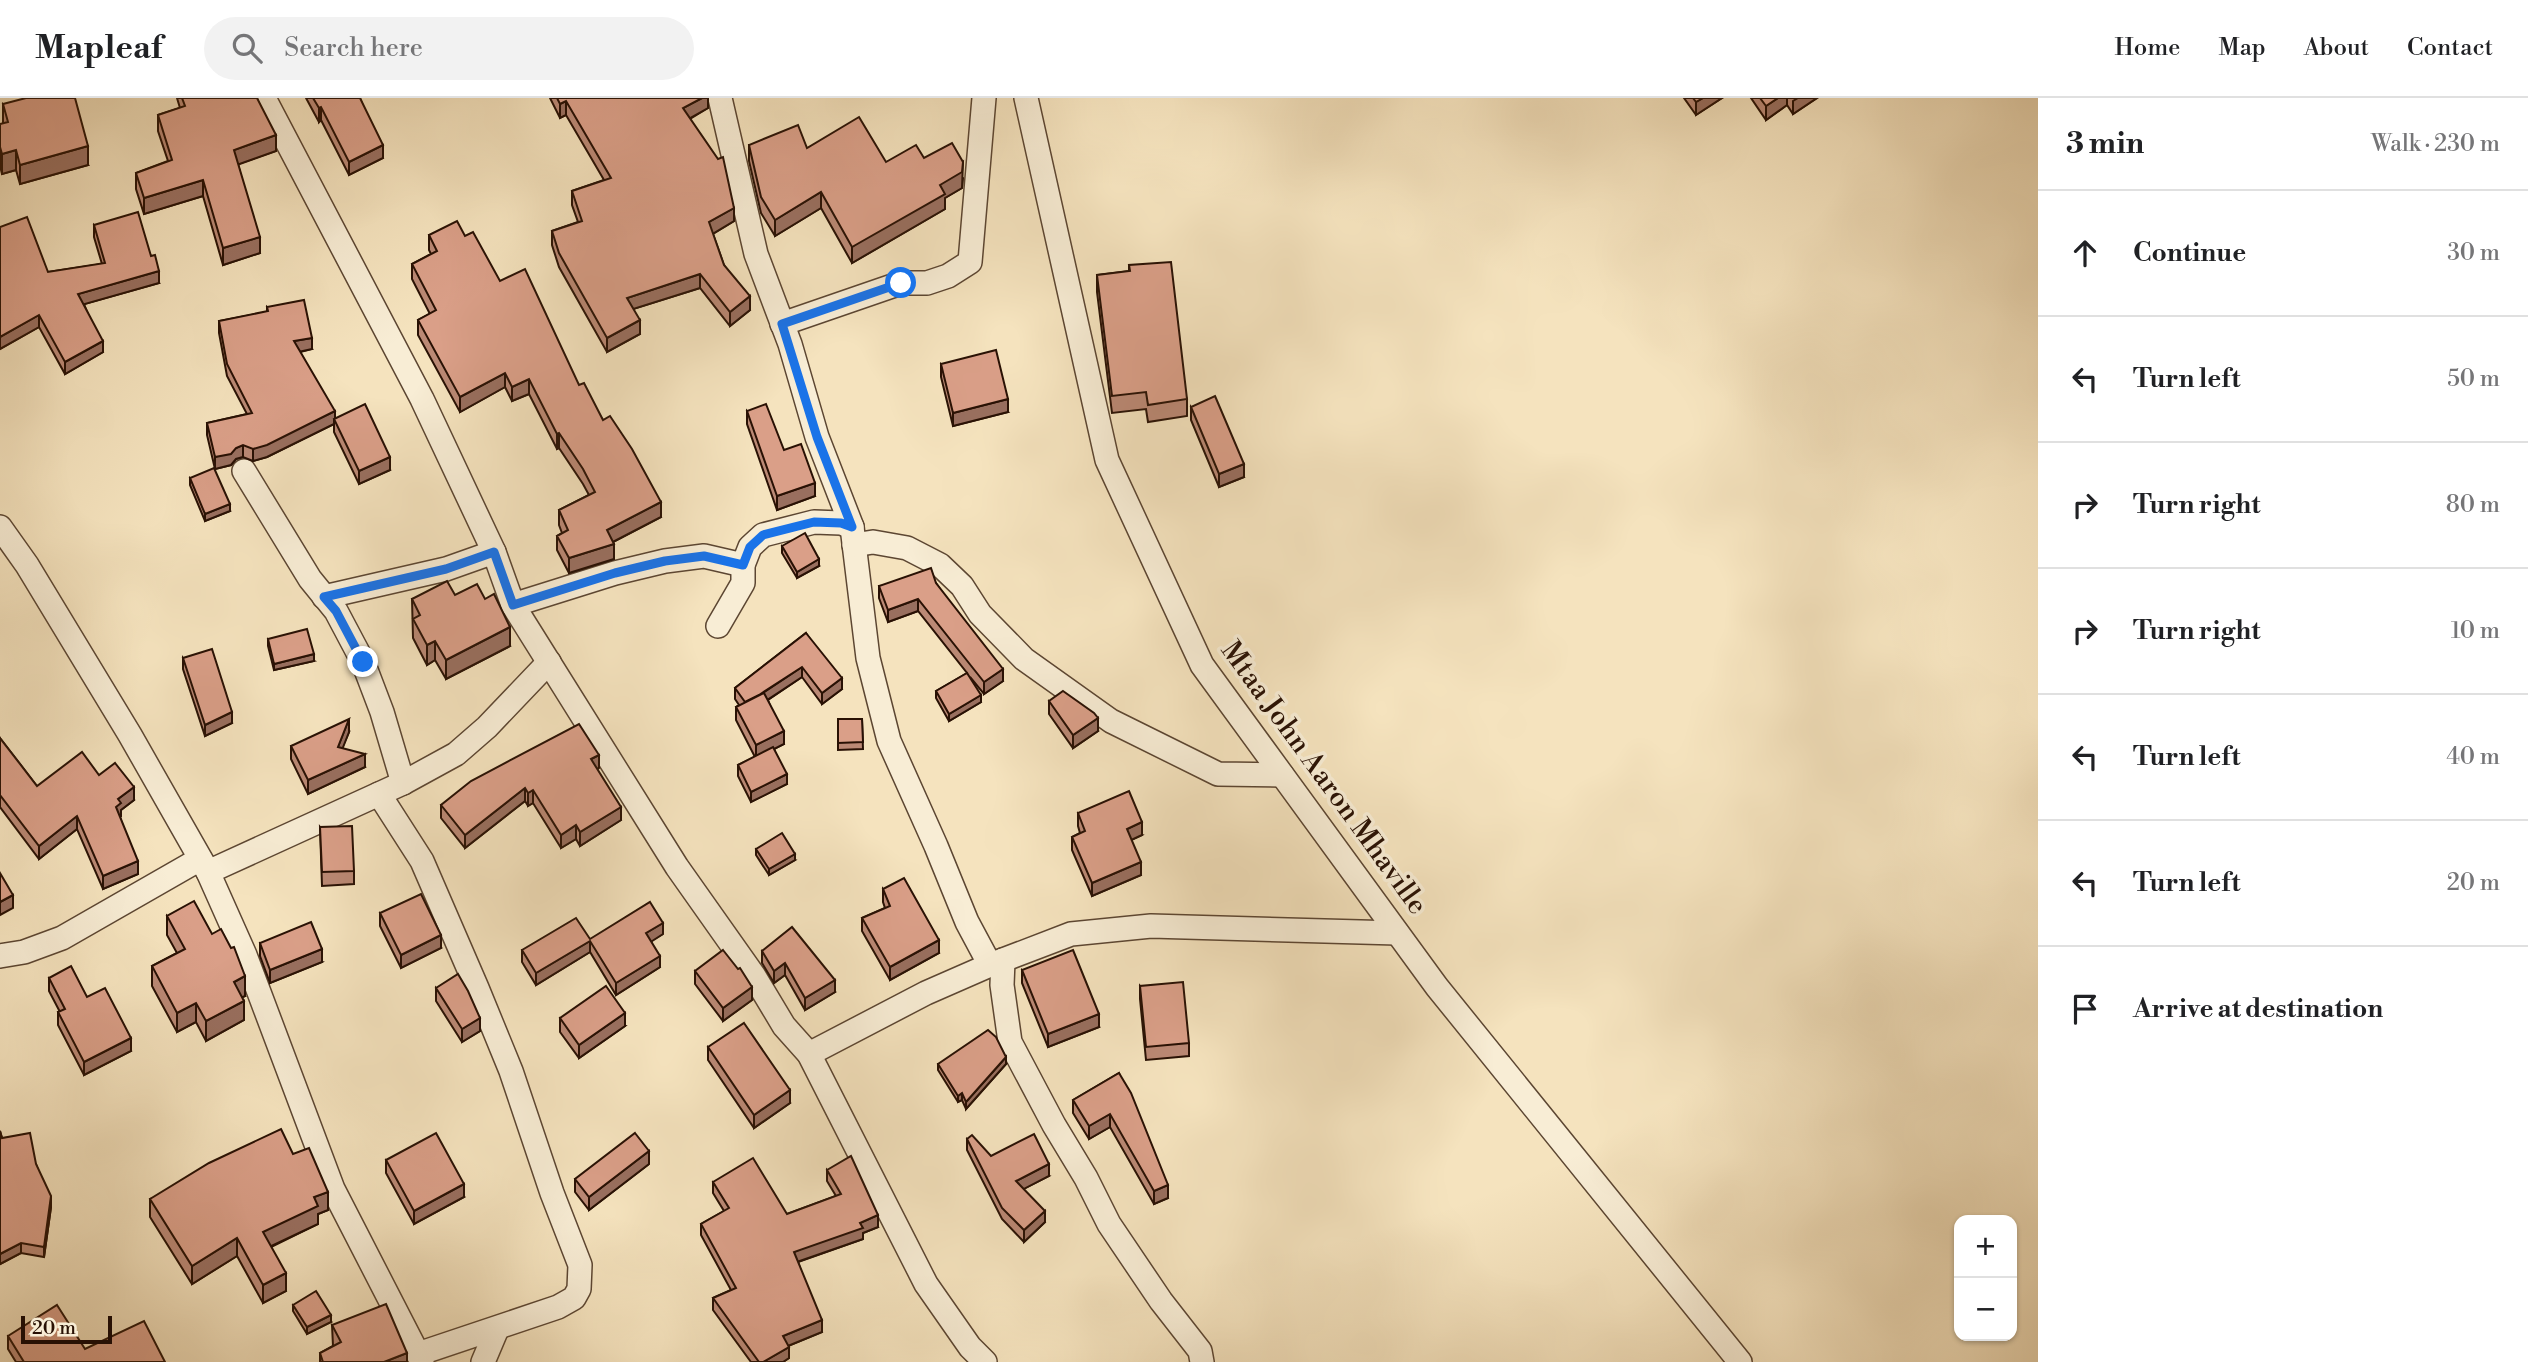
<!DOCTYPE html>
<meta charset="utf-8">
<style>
body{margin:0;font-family:"Libre Bodoni",serif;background:#f2f2f2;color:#202124}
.controls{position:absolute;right:21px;bottom:21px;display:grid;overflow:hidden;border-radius:14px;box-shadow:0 2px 5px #0004}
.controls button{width:63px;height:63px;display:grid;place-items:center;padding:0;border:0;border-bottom:2px solid #e0e0e0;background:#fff;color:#202124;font:35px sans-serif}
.scale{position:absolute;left:21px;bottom:18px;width:91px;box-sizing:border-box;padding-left:7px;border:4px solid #291104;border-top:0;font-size:19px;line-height:24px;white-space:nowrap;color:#291104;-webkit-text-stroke:5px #f8edd5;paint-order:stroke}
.stop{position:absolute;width:21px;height:21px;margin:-16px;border:5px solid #1a73e8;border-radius:50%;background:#fff}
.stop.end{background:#1a73e8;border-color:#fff;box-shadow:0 2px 7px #0008}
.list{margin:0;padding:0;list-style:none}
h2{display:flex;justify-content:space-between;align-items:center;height:91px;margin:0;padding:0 28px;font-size:30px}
h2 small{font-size:23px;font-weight:400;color:#757577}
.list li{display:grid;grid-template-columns:46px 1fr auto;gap:21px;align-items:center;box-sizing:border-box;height:126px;padding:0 28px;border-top:2px solid #e0e0e0}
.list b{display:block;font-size:26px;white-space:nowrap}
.list em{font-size:23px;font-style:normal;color:#757577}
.icon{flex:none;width:38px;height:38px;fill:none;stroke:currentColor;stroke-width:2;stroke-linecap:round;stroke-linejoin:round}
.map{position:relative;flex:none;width:2038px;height:1264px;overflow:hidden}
header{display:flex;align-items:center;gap:42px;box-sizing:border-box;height:98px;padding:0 35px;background:#fff;border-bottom:2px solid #e0e0e0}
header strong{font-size:33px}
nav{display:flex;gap:38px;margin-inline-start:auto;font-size:24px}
.search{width:490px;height:63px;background:#f2f2f2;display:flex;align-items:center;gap:18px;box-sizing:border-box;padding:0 24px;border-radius:38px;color:#757577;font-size:26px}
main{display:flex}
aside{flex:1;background:#fff}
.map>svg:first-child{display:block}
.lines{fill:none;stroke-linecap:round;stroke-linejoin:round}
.minor-casing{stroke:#5c4632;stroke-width:26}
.minor{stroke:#f8edd5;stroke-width:23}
.wall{fill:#bb8975;stroke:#291104;stroke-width:2}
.shaded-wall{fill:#996f5f;stroke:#291104;stroke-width:2}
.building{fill:#da9f88;stroke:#291104;stroke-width:2}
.route{stroke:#1a73e8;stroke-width:9}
.labels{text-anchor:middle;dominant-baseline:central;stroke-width:7;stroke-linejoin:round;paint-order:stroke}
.street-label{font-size:28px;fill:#291104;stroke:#f8edd5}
</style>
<header>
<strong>Mapleaf</strong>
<div class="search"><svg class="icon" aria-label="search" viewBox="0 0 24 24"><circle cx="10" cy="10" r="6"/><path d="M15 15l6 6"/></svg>Search here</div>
<nav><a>Home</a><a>Map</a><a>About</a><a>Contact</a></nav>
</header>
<main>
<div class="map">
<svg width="2038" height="1264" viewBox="0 0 2038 1264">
<rect width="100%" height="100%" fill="#f5e3be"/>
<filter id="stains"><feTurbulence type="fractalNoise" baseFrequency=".00286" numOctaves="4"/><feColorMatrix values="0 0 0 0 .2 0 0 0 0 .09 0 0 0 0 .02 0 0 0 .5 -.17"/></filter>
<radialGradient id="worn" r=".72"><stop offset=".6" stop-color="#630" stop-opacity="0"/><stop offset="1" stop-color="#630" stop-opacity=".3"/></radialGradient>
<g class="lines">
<defs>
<g id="minor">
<path d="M264,0L422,301L494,454L513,507L677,769L754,878L784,928L809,956L926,1186L970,1249L985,1264"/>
<path d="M720,0L756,156L790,246L817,339L852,429L868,560L889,643L936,748L967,824L990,867"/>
<path d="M1026,0L1107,362L1202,567L1437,889L1740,1264"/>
<path d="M782,226L901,185H927L948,178L970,164L984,0"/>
<path d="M244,373L310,481L336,513L363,564L382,614L403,685"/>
<path d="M0,429L27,467L130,637L208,774L245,857L333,1091L422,1264"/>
<path d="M854,447L873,444L907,450L940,467L962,488L980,516L1024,561L1111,623L1218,676L1282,677"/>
<path d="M324,499L446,471L494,454"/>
<path d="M513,507L615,475L665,463L704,458L743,467"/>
<path d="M718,528L743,485V467L750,449L763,437L814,424L841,425L852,429"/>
<path d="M379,696L422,763L477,890L511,973L552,1095L580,1167L579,1191L574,1200L558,1209L418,1256"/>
<path d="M208,774L403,685L456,656L487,629L549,564"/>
<path d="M0,858L24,854L62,840L200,761"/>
<path d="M1003,862L1002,887L1010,944L1054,1027L1086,1080L1109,1126L1161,1203L1200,1253L1202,1264"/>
<path d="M809,956L926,895L990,867L1071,836L1151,828L1397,835"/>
<path d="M483,1264L497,1231"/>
</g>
</defs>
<use href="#minor" class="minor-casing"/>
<use href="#minor" class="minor"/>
</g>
<g class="wall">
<path d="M177,0H257L276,53L238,66L260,155L223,167L203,98L144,116L136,91V75L168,63L158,33V17L180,10Z"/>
<path d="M306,0H360L383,60L349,77L321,22L319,24Z"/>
<path d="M550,0H708V10L690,21L734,123L713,136L724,167L750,212L730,228L700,190L633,211L640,236L607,254L559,169L552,147V133L578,124L572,107V93L604,82L566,17L560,20Z"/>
<path d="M1684,0H1722L1696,17Z"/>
<path d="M1751,0H1817L1793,16L1787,7L1766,22Z"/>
<path d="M3,6L88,67L20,86L16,72L2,76L0,68V26H3Z"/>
<path d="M749,47L807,50L886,64L924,60L963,80L962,90L945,100V111L852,165L821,110L775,138L761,115L749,63Z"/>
<path d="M94,127L159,185L84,206L103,254L65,276L39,229L0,251L48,174L102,166L94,139Z"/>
<path d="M429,137L465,138L579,287L603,322L661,419L613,444L614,461L569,475L557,452V438L562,435L559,427V412L589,397L583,386L559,350L557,351L529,296L512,303L505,289L460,314L418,237V222L430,216L412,181V166L431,156L429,152Z"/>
<path d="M1129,167L1187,301V318L1148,324L1146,311L1112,315L1097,194V177L1129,173Z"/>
<path d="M267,209L312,251L300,254L335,320L390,372L359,386L334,334V326L267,359L253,363L243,359L236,361L231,367L215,371L207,337V325L247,316L227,278L219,235V223L267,214Z"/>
<path d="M941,266L1008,314L953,328L941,279Z"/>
<path d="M1191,309L1244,379L1219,389L1191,322Z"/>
<path d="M747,313L784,352L815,398L777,412L747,326Z"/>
<path d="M190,380L230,413L205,423L190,387Z"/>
<path d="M782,448L819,468L797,480L782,455Z"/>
<path d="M936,485L1003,583L984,596L970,579L981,604L949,623L936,600V593L967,575L918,513L888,524L879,500V488Z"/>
<path d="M455,497L510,548L446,581L435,562L427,567L413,540L412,501Z"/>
<path d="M806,535L842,591L822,606L802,579L768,602L784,646L774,651L787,686L751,704L738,678V667L755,659L736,622V609L739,607L735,601V590Z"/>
<path d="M268,541L314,563L274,572L268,548Z"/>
<path d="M183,560L232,625L205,638L183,571Z"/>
<path d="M1049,603L1098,633L1073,650L1049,616Z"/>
<path d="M838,621H862L863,651L838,652Z"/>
<path d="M349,634L342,650L365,669L308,696L291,661V648Z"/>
<path d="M0,640L37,688L99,677L134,702L121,712V718L120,719L138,776L103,791L77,731L39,761L0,709Z"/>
<path d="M599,670L597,671L621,722L580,748L576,741L561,750L533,705L528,708L525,703L465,750L441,720V707Z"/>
<path d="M1078,715L1142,737L1131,742L1141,777L1092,798L1072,752V739L1080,735L1078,728Z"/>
<path d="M320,729L354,773V786L322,788Z"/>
<path d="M756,751L795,762L769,777L756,757Z"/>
<path d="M883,791L939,855L890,882L862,833V820L885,810L883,804Z"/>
<path d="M380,815L441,850L401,870L380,828Z"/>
<path d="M167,818L245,898L242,899L244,922L206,943L196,924L177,934L152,888V868L177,855L167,837Z"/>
<path d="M663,836L651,843L660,869L616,897L590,854L536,887L522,864V852L590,841Z"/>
<path d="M260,845L322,864L270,885L260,858Z"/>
<path d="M762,853L835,894L805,912L785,877L774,885L762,865Z"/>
<path d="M1022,872L1099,929L1048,949L1022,885Z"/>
<path d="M695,873L752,902L723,923L695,886Z"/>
<path d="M49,880L87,899L131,953L84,977L58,927V914H60L49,893Z"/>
<path d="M1140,888L1189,945V958L1146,962L1140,901Z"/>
<path d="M436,890L480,933L462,944L436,903Z"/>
<path d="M560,920L625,928L579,960L560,934Z"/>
<path d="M708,949L790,1005L754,1030L708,962Z"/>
<path d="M938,966H1006L966,1011L962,1002L958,1004L938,972Z"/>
<path d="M1119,975L1168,1100L1154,1106L1110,1029L1089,1041L1073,1015V1002Z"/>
<path d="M0,1033L2,1040L36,1066L51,1109L44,1159L21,1155L0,1166Z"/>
<path d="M967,1041L991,1058L1049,1078L1023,1091L1045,1124L1024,1144L1002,1121L967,1052Z"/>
<path d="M293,1056L328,1112L318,1116V1126L271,1149L286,1193L263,1205L237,1158L192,1186L150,1119V1101Z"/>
<path d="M386,1062L464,1099L414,1126L386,1075Z"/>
<path d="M649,1066L589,1112L575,1094V1081Z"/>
<path d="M827,1072L878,1129L863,1135V1141L798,1164L822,1234L788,1248L789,1260L783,1264H751L713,1212V1200L731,1192L701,1137V1126L724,1113L713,1095V1084L787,1116L836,1098L827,1083Z"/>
<path d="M293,1207L331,1224L307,1236L293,1213Z"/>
<path d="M332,1227L407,1264H320V1255L333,1248Z"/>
<path d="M8,1238L85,1251L165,1264H16L8,1251Z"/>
</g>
<g class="shaded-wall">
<path d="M702,0H708V10L683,24V10Z"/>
<path d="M1703,0H1722L1696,17V4Z"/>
<path d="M1778,0H1787V7L1766,22V8Z"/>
<path d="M1798,0H1817L1793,16V3Z"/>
<path d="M566,3V17L560,20V6Z"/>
<path d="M321,9V22L319,24V10Z"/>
<path d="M276,37V53L234,68V52Z"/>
<path d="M383,47V60L349,77V64Z"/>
<path d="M88,48V67L20,86V67Z"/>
<path d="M16,52V72L2,76V56Z"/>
<path d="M963,64L962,90L945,100V111L852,165V149L940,87Z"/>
<path d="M203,82V98L144,116V100Z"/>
<path d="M821,94V110L775,138V122Z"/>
<path d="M734,110V123L709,138V124Z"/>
<path d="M260,139V155L223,167V150Z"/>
<path d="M159,173V185L78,208V196Z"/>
<path d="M700,176V190L627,213V200Z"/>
<path d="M750,198V212L730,228V214Z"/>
<path d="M39,217V229L0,251V239Z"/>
<path d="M640,222V236L607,254V240Z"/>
<path d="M312,240V251L294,255V243Z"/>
<path d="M103,243V254L65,276V264Z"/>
<path d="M505,275V289L460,314V299Z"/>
<path d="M529,281V296L512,303V289Z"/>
<path d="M1008,301V314L953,328V315Z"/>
<path d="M335,313V323L334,321V326L267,359L253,363V351Z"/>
<path d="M559,335V350L557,351V336Z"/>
<path d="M243,347V359L236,361L231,367L215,371V359Z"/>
<path d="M390,359V372L359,386V373Z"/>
<path d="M1244,366V379L1219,389V376Z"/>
<path d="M815,385V398L777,412V398Z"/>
<path d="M661,404V419L607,447V432Z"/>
<path d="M230,406V413L205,423V416Z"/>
<path d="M614,446V461L569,475V460Z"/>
<path d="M819,461V468L797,480V474Z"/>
<path d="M918,501V513L888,524V512Z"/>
<path d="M510,529V548L446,581V562Z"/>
<path d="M435,543V562L427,567V547Z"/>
<path d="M314,556V563L274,572V566Z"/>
<path d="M802,569V579L746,616V606Z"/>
<path d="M1003,571V583L984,596V584Z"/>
<path d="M842,580V591L822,606V595Z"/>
<path d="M981,597V604L949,623V616Z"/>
<path d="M232,614V625L205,638V627Z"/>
<path d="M1098,620V633L1073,650V637Z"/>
<path d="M349,621V634L338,662V649Z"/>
<path d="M784,633V646L756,660V647Z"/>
<path d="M365,656V669L308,696V682Z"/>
<path d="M599,657V670L591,674V661Z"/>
<path d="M787,676V686L751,704V694Z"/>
<path d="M134,689V702L121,712V718L116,722V709L118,701Z"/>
<path d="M525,690V703L465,750V737Z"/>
<path d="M533,692V705L528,708V695Z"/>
<path d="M621,709V722L580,748V734Z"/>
<path d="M77,718V731L39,761V748Z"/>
<path d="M1142,724V737L1127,744V731Z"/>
<path d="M576,727V741L561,750V737Z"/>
<path d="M795,756V762L769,777V771Z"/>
<path d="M138,763V776L103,791V778Z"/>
<path d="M1141,764V777L1092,798V785Z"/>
<path d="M13,797V810L0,817V804Z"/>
<path d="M663,825V836L646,847V835Z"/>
<path d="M441,837V850L401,870V857Z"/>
<path d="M939,842V855L890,882V869Z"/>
<path d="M590,843V854L536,887V875Z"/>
<path d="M322,851V864L270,885V872Z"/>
<path d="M660,858V869L616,897V885Z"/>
<path d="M785,865V877L774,885V873Z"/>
<path d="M245,878V898L234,903V884Z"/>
<path d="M835,882V894L805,912V900Z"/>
<path d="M752,889V902L723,923V910Z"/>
<path d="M244,903V922L206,943V923Z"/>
<path d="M196,905V924L177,934V915Z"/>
<path d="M625,915V928L579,960V947Z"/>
<path d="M1099,916V929L1048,949V936Z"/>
<path d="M480,920V933L462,944V931Z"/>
<path d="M131,940V953L84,977V964Z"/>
<path d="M1006,959V966L966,1011V1004Z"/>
<path d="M790,992V1005L754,1030V1017Z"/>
<path d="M962,995V1002L958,1004V998Z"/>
<path d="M1110,1016V1029L1089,1041V1028Z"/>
<path d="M649,1053V1066L589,1112V1099Z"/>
<path d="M1049,1066V1078L1016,1095V1083Z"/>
<path d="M464,1086V1099L414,1126V1113Z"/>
<path d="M1168,1087V1100L1154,1106V1093Z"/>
<path d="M328,1094V1112L318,1116V1126L263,1152V1134L314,1099Z"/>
<path d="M51,1098V1109L44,1159V1149Z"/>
<path d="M1045,1113V1124L1024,1144V1132Z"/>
<path d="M878,1117V1129L863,1135V1141L794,1165V1154Z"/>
<path d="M237,1140V1158L192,1186V1168Z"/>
<path d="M21,1145V1155L0,1166V1156Z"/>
<path d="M286,1175V1193L263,1205V1187Z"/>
<path d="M331,1217V1224L307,1236V1229Z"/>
<path d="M822,1222V1234L783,1250V1238Z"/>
<path d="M789,1249V1260L783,1264H763Z"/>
<path d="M407,1255V1264H384Z"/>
</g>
<g class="building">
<path d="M26,0H75L88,48L20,67L16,52L2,56L0,49V26L8,24L3,6Z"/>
<path d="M182,0H257L276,37L234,52L260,139L223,150L203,82L144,100L136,75L172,62L158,17L185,8Z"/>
<path d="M313,0H360L383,47L349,64L321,9L319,10Z"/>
<path d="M557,0H702L683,10L718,61L723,59L734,110L709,124L724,167L750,198L730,214L700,176L627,200L640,222L607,240L559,155L552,133L582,123L572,93L611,80L566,3L560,6Z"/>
<path d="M1693,0H1703L1696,4Z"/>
<path d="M1760,0H1778L1766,8Z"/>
<path d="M859,19L886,64L916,47L924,60L952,45L963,64L962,74L940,87L945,96L852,149L821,94L775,122L761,99L749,47L798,27L807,50Z"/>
<path d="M138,114L151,158L155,157L159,173L78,196L103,243L65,264L39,217L0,239V129L27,119L48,174L105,165L94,127Z"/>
<path d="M457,123L465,138L473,134L500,183L525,171L579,287L584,285L603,322L610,318L632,351L661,404L607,432L614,446L569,460L557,438L568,432L559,412L595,394L583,371L559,335L557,336L529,281L512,289L505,275L460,299L418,222L436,212L412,166L437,153L429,137Z"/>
<path d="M1171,164L1187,301L1148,307L1146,294L1112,298L1097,177L1130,173L1129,167Z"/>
<path d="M304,202L312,240L294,243L335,313L267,347L253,351L243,347L236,350L231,356L215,359L207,325L252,315L227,266L219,223L268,213L267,209Z"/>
<path d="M996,252L1008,301L953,315L941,266Z"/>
<path d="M1215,298L1244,366L1219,376L1191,309Z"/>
<path d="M365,306L390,359L359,373L334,321Z"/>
<path d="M766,306L784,352L801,346L815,385L777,398L747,313Z"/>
<path d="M214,370L230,406L205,416L190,380Z"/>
<path d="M805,435L819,461L797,474L782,448Z"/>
<path d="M931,470L936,485L1003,571L984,584L918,501L888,512L879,488Z"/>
<path d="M447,483L455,497L477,486L485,501L494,496L510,529L446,562L435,543L427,547L413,521L420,517L412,501Z"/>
<path d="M307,531L314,556L274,566L268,541Z"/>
<path d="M806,535L842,580L822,595L802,569L759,597L745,604L735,590Z"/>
<path d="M212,551L232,614L205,627L183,560Z"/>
<path d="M967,575L981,597L949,616L936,593Z"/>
<path d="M1063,593L1094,615L1098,620L1073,637L1049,603Z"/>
<path d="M764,595L784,633L756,647L736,609Z"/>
<path d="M349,621L338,649L365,656L308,682L291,648Z"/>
<path d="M838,621H862L863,644L838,645Z"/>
<path d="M579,626L599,657L591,661L621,709L580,734L576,727L561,737L533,692L528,695L525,690L465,737L441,707L471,683Z"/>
<path d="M0,640L37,688L82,654L99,677L115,665L134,689L118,701L121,705L116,709L138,763L103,778L77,718L39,748L0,697Z"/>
<path d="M773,649L787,676L751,694L738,667Z"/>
<path d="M1129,693L1142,724L1127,731L1141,764L1092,785L1072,739L1085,733L1078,715Z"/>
<path d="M352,728L354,773L322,774L320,729Z"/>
<path d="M782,735L795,756L769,771L756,751Z"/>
<path d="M0,775L13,797L0,804Z"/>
<path d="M904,780L939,842L890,869L862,820L890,808L883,791Z"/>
<path d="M421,796L441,837L401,857L380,815Z"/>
<path d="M194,803L212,836L221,831L231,850L234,849L245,878L234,884L244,903L206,923L196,905L177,915L152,868L185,851L167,818Z"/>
<path d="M650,804L663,825L646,835L660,858L616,885L590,843L536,875L522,852L576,820L590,841Z"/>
<path d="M311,824L322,851L270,872L260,845Z"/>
<path d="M792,829L835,882L805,900L785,865L774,873L762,853Z"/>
<path d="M723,852L738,871L740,870L752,889L723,910L695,873Z"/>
<path d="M1073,852L1099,916L1048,936L1022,872Z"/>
<path d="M71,868L87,899L105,890L131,940L84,964L58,914L65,911L49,880Z"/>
<path d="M458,876L468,893L480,920L462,931L436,890Z"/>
<path d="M1183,884L1189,945L1146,949L1140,888Z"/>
<path d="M606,888L625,915L579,947L560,920Z"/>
<path d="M744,925L790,992L754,1017L708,949Z"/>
<path d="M988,932L996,939L1006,959L966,1004L962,995L958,998L938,966Z"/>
<path d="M1119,975L1131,995L1168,1087L1154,1093L1110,1016L1089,1028L1073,1002Z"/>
<path d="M281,1031L293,1056L309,1050L328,1094L314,1099L318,1108L263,1134L286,1175L263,1187L237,1140L192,1168L150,1101L209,1065Z"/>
<path d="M0,1033L2,1040L30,1035L36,1066L51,1098L44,1149L21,1145L0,1156Z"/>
<path d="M436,1035L464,1086L414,1113L386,1062Z"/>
<path d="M635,1035L649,1053L589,1099L575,1081Z"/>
<path d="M1034,1036L1049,1066L1016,1083L1045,1113L1024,1132L1002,1110L967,1041L972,1037L991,1058Z"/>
<path d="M851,1058L878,1117L860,1125L863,1130L794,1154L822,1222L783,1238L789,1249L763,1264H759L713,1200L736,1190L701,1126L729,1110L713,1084L753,1060L787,1116L841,1096L827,1072Z"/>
<path d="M316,1193L331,1217L307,1229L293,1207Z"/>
<path d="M386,1206L407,1255L384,1264H323L320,1255L341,1244L332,1227Z"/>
<path d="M57,1207L85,1251L144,1223L165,1264H24L8,1238Z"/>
</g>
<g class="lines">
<path class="route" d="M363,564L336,513L324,499L446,471L494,454L513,507L615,475L665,463L704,458L743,467L750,449L763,437L814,424L841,425L852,429L817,339L782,226L901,185"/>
</g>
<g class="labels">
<g class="street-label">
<text transform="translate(1324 680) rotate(54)">Mtaa John Aaron Mhaville</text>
</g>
</g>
<rect width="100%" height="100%" filter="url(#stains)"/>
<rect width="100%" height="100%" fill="url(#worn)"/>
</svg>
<div class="controls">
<button>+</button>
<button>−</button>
</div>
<div class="scale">20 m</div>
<div class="stop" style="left:901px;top:185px"></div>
<div class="stop end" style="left:363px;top:564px"></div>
</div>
<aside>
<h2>3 min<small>Walk · 230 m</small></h2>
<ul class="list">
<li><svg class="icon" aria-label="ahead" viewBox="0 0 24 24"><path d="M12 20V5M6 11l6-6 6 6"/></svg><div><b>Continue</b></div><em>30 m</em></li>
<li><svg class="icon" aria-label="left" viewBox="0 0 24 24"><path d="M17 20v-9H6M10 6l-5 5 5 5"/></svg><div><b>Turn left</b></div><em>50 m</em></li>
<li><svg class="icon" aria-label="right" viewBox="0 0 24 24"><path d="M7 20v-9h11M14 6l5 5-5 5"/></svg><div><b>Turn right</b></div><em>80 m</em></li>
<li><svg class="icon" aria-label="right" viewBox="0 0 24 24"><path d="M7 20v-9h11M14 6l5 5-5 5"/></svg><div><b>Turn right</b></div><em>10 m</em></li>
<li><svg class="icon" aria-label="left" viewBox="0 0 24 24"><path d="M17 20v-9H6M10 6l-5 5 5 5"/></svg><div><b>Turn left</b></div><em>40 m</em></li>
<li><svg class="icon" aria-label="left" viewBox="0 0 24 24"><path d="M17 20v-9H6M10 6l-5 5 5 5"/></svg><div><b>Turn left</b></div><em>20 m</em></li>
<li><svg class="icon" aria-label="arrive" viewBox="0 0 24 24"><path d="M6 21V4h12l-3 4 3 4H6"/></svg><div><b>Arrive at destination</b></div></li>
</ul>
</aside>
</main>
